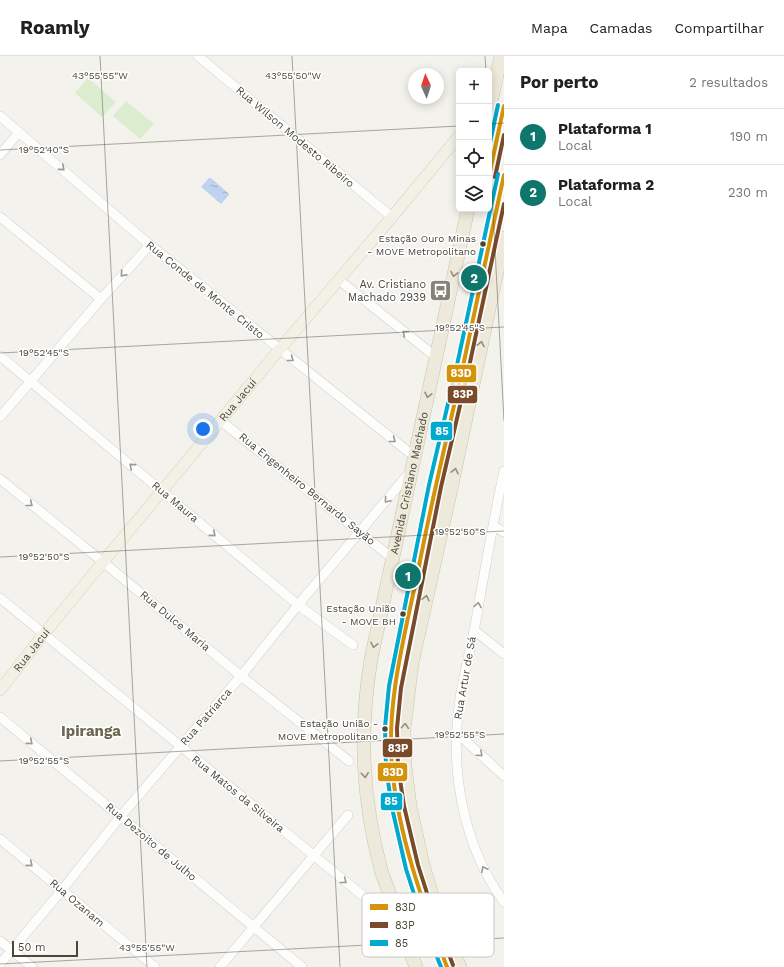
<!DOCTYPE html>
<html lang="pt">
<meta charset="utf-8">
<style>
body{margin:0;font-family:"Work Sans",sans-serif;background:#f6f6f6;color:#202124}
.controls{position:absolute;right:12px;top:12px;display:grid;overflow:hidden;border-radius:6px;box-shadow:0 2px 10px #0003}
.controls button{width:36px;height:36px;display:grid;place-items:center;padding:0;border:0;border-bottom:1px solid #e0e0e0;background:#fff;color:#202124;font:20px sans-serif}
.compass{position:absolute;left:408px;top:12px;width:36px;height:36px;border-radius:50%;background:#fff;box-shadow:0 2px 10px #0003;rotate:357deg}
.scale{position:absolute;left:12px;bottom:10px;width:66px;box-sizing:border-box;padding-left:4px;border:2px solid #4a4739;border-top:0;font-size:11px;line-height:14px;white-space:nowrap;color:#4a4739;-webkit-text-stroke:3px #fff;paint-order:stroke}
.you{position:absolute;left:203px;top:373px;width:14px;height:14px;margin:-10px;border:3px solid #fff;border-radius:50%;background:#1a73e8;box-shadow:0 0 0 6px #1a73e833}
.badge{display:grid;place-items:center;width:26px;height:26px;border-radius:50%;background:#0f766e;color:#fff;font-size:13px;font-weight:700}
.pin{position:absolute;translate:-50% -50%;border:2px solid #fff;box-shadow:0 1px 4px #0006}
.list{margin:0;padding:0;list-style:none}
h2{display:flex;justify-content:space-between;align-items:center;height:52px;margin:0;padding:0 16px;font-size:17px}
h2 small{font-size:13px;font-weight:400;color:#757577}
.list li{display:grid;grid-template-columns:26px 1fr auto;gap:12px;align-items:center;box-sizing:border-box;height:56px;padding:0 16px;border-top:1px solid #e0e0e0}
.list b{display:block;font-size:15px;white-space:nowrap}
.list p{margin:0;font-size:13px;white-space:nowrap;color:#757577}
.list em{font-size:13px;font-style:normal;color:#757577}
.icon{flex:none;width:22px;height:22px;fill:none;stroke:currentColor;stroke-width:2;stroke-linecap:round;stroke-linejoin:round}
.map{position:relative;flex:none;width:504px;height:911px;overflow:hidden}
header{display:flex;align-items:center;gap:24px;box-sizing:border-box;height:56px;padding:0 20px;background:#fff;border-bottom:1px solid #e0e0e0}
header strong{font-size:19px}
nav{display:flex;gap:22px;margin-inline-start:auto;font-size:14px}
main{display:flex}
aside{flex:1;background:#fff}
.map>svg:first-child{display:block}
.pitch{fill:#dbedce}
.water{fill:url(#water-ripples)}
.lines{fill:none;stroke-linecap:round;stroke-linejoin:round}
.minor-casing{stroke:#d1d0cb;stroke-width:10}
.major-casing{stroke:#d5d2bb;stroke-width:12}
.highway-casing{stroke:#cac4a9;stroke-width:14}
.minor{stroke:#fdfdfc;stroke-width:9}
.major{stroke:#f2f1e5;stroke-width:11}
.highway{stroke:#edeadb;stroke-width:13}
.bus-1-casing{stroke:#fff;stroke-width:7}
.bus-2-casing{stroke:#fff;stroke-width:7}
.bus-3-casing{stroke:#fff;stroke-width:7}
.bus-1{stroke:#d4930b;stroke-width:4}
.bus-2{stroke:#7a4b2a;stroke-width:4}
.bus-3{stroke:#00a9ce;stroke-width:4}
.oneway{stroke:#9b9991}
.oneway2{stroke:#939082}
.ticks{fill:none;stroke:#4a4739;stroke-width:1;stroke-opacity:0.45}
.bus-dot{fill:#4a4739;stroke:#fff;stroke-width:1.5}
.labels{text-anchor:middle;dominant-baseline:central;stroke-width:3;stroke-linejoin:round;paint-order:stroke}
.bus-label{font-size:10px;fill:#4a4739;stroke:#fff;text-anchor:end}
.street-label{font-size:11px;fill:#4a4739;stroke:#fff}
.poi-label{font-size:11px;fill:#4a4739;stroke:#fff;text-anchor:end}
.district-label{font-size:15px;font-weight:bold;fill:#6d6750;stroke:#fff}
.key{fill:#fff;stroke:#c9c8c4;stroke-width:1}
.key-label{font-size:11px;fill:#4a4739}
.ticks-label{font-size:10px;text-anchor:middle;fill:#4a4739;stroke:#fff;stroke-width:3;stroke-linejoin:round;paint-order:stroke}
.line-badge{stroke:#fff;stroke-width:1.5}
.badge-label{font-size:11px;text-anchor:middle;font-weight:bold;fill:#fff}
</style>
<header>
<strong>Roamly</strong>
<nav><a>Mapa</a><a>Camadas</a><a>Compartilhar</a></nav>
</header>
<main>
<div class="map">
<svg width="504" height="911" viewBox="0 0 504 911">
<defs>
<pattern id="water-ripples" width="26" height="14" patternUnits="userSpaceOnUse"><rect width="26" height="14" fill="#bfd2ef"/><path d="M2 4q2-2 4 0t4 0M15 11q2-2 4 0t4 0" fill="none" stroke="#9dacc3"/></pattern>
</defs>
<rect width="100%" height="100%" fill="#f3f2ed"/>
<g class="pitch">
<path d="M88,22L116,46L102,61L75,37Z"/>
<path d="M126,45L154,68L140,83L113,60Z"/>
</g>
<path class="water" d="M209,122H211L228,137L229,139L221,148L201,131Z"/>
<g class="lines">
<defs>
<g id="minor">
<path d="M198,0L392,161"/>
<path d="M0,60L150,189L415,401"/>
<path d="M489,79L504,80"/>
<path d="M0,99L19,76"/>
<path d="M0,161L101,243"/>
<path d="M339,224L436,301"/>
<path d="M0,300L298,549L353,589"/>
<path d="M0,361L101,243L150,189"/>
<path d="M221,365L392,502"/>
<path d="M504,415C493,466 484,518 475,570C470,597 462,623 459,650C450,717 464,791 504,846"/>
<path d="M0,423L103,506L241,620L349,705"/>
<path d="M493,470L504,476"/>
<path d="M0,542L401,871"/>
<path d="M474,574L504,598"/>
<path d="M0,661L302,911"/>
<path d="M456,676L504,720"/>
<path d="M0,783L155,911"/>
<path d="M0,885L32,911"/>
<path d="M0,908L62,834L120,761L241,620L298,549L410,416"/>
<path d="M220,911L348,759"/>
</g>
<g id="major">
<path d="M489,75L504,62"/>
<path id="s1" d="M0,634L43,579L103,506L279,294L392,161L459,80"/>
</g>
<g id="highway">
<path d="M489,56L501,0"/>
<path id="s2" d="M416,911C408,889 400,867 392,845C389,835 384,824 381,814C362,742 359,676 371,603L468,153"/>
<path d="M460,911L439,862L423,809L410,750L405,710L404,673L412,607L451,433L504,182"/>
</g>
</defs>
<use href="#minor" class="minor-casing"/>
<use href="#major" class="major-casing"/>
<use href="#highway" class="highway-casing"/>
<use href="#minor" class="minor"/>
<use href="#major" class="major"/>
<use href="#highway" class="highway"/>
<defs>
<g id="bus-1">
<path d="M489,120L504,50"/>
<path d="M447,911C423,848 398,778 392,711C386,644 406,575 419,510C432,443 448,377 463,310C477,247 490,183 504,119"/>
</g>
<g id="bus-2">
<path d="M495,121L504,79"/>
<path d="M453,909L435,862L418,809L404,750L398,710L397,672L401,632L441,431L469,311L504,148"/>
</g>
<g id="bus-3">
<path d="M489,91L498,49"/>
<path d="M441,911L423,866L406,813L392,752L386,712L385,671L389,630L429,429L457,309L498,118"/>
</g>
</defs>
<use href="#bus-1" class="bus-1-casing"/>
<use href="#bus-2" class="bus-2-casing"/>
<use href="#bus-3" class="bus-3-casing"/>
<use href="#bus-1" class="bus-1"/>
<use href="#bus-2" class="bus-2"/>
<use href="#bus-3" class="bus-3"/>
</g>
<defs><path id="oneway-chevron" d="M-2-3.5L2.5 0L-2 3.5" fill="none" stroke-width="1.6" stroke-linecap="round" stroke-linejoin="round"/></defs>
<g class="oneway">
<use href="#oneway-chevron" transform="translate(62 112) rotate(41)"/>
<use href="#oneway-chevron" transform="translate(123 218) rotate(132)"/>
<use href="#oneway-chevron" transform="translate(405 277) rotate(-141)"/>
<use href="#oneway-chevron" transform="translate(291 303) rotate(38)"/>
<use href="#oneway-chevron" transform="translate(393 384) rotate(38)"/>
<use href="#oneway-chevron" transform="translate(132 410) rotate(-140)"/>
<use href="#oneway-chevron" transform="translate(387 444) rotate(130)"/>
<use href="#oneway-chevron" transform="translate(30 448) rotate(39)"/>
<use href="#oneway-chevron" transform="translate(213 478) rotate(40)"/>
<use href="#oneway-chevron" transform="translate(478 549) rotate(-80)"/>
<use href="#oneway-chevron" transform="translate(30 686) rotate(40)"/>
<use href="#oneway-chevron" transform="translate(480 698) rotate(42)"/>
<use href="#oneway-chevron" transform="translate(30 808) rotate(40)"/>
<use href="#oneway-chevron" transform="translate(484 813) rotate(-117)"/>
<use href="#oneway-chevron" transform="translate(344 825) rotate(39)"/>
</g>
<g class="oneway2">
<use href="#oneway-chevron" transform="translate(454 218) rotate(102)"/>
<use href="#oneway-chevron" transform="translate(481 288) rotate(-78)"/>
<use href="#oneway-chevron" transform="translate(428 339) rotate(102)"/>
<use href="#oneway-chevron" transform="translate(455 415) rotate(-78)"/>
<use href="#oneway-chevron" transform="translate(426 542) rotate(-77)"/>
<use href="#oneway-chevron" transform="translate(374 589) rotate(102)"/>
<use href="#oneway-chevron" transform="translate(405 670) rotate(-86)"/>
<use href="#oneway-chevron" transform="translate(365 719) rotate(84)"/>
</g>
<path class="ticks" d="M100,0L147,911M292,0L340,911M485,0L486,15M489,68L504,67M489,78L504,365M0,94L459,70M0,297L504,271M0,501L504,475M0,705L504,678M0,908L504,882"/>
<defs>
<symbol id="bus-square" viewBox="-11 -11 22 22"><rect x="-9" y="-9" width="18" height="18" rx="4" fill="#858378" stroke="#fff"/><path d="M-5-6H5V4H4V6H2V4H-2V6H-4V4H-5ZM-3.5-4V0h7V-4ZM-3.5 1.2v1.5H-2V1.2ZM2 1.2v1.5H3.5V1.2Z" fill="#fff"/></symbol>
</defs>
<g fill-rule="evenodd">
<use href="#bus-square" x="428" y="222" width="25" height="25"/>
</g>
<g class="bus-dot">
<circle cx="483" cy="188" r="3.5"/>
<circle cx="403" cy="558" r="3.5"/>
<circle cx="385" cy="673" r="3.5"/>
</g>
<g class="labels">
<g class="bus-label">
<text x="476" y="182">Estação Ouro Minas<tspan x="476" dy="13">- MOVE Metropolitano</tspan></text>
<text x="396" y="552">Estação União<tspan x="396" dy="13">- MOVE BH</tspan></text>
<text x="378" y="667">Estação União -<tspan x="378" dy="13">MOVE Metropolitano</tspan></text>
</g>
<g class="street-label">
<text transform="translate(295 81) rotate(40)">Rua Wilson Modesto Ribeiro</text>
<text transform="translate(205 234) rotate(39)">Rua Conde de Monte Cristo</text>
<text stroke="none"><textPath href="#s1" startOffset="375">Rua Jacuí</textPath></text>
<text stroke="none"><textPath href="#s2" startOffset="496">Avenida Cristiano Machado</textPath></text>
<text transform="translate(307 433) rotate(39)">Rua Engenheiro Bernardo Sayão</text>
<text transform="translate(175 446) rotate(40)">Rua Maura</text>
<text transform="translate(175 565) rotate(40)">Rua Dulce Maria</text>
<text stroke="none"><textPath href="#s1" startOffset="51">Rua Jacuí</textPath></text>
<text transform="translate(465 622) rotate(-80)">Rua Artur de Sá</text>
<text transform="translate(206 661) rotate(-49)">Rua Patriarca</text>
<text transform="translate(238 738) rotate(39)">Rua Matos da Silveira</text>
<text transform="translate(151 786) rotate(40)">Rua Dezoito de Julho</text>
<text transform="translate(77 847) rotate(40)">Rua Ozanam</text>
</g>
<g class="poi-label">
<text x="426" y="228">Av. Cristiano<tspan x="426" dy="13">Machado 2939</tspan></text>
</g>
<g class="district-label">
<text x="91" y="675">Ipiranga</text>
</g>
</g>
<rect x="362" y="837" width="132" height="64" rx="6" class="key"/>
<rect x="370" y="848" width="18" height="6" fill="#d4930b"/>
<rect x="370" y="866" width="18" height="6" fill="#7a4b2a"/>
<rect x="370" y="884" width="18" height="6" fill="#00a9ce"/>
<g class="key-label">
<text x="395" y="855">83D</text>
<text x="395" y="873">83P</text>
<text x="395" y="891">85</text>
</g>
<g class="ticks-label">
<text x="100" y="23">43°55'55"W</text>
<text x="293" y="23">43°55'50"W</text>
<text x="44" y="97">19°52'40"S</text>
<text x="460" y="275">19°52'45"S</text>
<text x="44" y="300">19°52'45"S</text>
<text x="460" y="479">19°52'50"S</text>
<text x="44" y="504">19°52'50"S</text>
<text x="460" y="682">19°52'55"S</text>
<text x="44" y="708">19°52'55"S</text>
<text x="147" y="895">43°55'55"W</text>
</g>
<g class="line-badge">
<rect x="446" y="308" width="31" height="19" rx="4" fill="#d4930b"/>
<rect x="447" y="329" width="31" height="19" rx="4" fill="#7a4b2a"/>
<rect x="430" y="365" width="23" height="20" rx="4" fill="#00a9ce"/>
<rect x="382" y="682" width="31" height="20" rx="4" fill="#7a4b2a"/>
<rect x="377" y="706" width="31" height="20" rx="4" fill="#d4930b"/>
<rect x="380" y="736" width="23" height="19" rx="4" fill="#00a9ce"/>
</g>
<g class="badge-label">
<text x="461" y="321">83D</text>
<text x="463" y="342">83P</text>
<text x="442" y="379">85</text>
<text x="398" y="696">83P</text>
<text x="393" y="720">83D</text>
<text x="391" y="749">85</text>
</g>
</svg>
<div class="controls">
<button>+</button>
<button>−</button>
<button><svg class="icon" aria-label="locate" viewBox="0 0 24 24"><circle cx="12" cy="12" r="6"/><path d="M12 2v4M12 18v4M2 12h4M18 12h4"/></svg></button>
<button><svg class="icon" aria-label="layers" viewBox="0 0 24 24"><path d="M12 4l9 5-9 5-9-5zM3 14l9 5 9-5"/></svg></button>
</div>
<svg class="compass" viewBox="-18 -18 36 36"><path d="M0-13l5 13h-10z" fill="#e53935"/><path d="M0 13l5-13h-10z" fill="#757577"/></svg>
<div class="scale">50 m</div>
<div class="you"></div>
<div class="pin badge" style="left:408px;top:520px">1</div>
<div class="pin badge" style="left:474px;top:222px">2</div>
</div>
<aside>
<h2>Por perto<small>2 resultados</small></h2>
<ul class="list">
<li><span class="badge">1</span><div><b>Plataforma 1</b><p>Local</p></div><em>190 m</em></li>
<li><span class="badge">2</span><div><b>Plataforma 2</b><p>Local</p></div><em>230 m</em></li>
</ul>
</aside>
</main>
